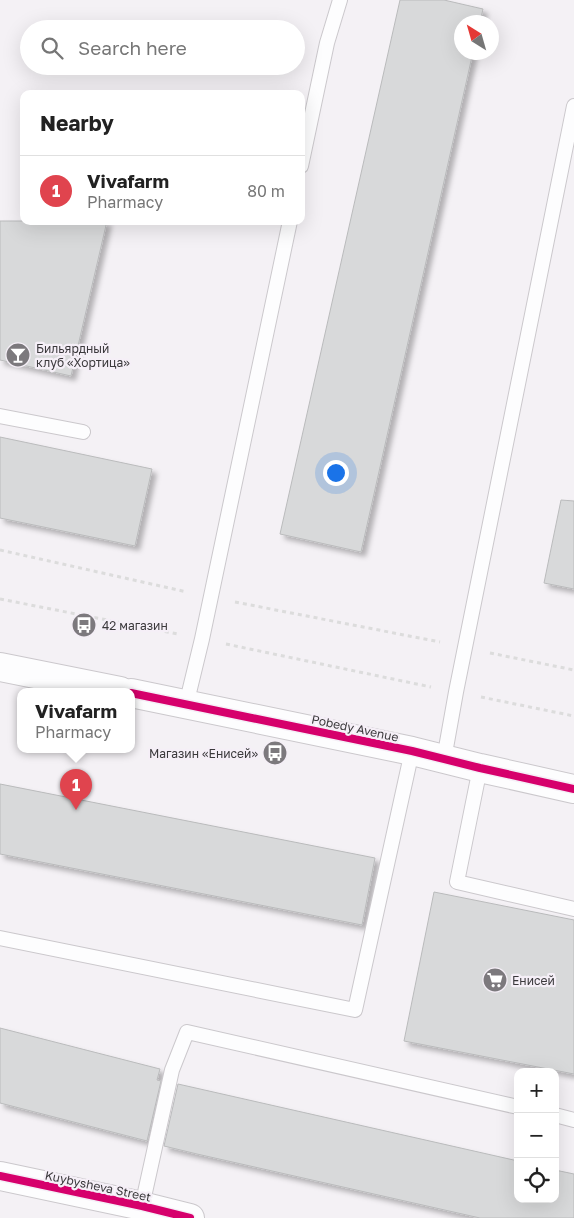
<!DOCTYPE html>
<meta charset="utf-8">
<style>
body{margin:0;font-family:"Golos Text",sans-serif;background:#f2f2f2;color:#222}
.controls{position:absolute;right:15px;bottom:15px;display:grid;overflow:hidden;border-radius:10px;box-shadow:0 5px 20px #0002}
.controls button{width:45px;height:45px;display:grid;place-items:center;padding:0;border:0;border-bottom:1px solid #e0e0e0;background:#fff;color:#222;font:25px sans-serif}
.compass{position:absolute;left:454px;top:15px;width:45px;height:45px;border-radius:50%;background:#fff;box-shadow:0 5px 20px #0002;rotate:323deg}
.you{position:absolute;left:335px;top:472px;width:18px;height:18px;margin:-12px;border:4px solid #fff;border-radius:50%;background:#1a73e8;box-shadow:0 0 0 8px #1a73e833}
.badge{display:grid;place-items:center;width:32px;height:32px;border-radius:50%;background:#0f766e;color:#fff;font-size:16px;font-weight:700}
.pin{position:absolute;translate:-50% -41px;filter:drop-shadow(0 1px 2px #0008)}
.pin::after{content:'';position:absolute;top:26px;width:18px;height:15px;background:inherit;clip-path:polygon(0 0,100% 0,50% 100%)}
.popup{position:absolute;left:17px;top:688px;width:118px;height:65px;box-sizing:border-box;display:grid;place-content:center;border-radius:10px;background:#fff;filter:drop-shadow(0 1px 4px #0005);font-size:16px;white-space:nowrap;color:#767676}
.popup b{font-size:19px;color:#222}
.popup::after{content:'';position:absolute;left:50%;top:100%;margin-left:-10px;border:10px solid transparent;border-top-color:#fff}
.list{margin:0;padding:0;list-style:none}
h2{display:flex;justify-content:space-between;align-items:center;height:65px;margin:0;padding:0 20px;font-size:21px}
h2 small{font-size:16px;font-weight:400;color:#767676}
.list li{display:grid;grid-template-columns:32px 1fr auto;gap:15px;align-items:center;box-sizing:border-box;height:70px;padding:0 20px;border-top:1px solid #e0e0e0}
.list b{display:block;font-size:19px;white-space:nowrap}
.list p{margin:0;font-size:16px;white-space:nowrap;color:#767676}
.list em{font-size:16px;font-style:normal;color:#767676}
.icon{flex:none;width:28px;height:28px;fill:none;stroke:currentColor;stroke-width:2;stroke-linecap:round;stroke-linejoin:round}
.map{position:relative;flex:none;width:574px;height:1218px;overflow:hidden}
.search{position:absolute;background:#fff;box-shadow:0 5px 20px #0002;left:20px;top:20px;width:285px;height:55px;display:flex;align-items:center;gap:12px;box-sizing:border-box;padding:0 18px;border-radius:28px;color:#767676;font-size:19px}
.panel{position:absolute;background:#fff;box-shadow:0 5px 20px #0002;left:20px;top:90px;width:285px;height:135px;border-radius:10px}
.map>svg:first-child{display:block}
.building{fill:#d8d9da;stroke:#babbbc;filter:url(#shadow)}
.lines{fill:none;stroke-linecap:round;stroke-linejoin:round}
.lane-casing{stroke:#cbc8cc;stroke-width:16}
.street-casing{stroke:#cbc8cc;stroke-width:30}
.secondary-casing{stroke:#cbc8cc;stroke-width:30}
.path{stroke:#dcdcdc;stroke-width:3;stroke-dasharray:4 4;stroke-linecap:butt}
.lane{stroke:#fdfdfe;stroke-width:14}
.street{stroke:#fdfdfe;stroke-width:28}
.secondary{stroke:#fdfdfe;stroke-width:28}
.cycleway-casing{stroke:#f5eff7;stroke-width:11}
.cycleway{stroke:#d6006c;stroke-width:8}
.labels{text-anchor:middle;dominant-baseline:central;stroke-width:4.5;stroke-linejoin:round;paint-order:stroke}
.poi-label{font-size:12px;fill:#3b393c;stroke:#f5eff7;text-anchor:start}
.street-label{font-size:12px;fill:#3b393c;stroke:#f5eff7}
</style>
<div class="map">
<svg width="574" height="1218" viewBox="0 0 574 1218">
<defs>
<filter id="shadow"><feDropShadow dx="4.5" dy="4.5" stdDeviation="2.5" flood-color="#0004"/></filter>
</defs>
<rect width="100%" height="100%" fill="#f4f1f5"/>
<g class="building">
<path d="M400,0H444L483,9L480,22H462V52H473L361,552L280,534Z"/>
<path d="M0,221H107L71,376L0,360Z"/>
<path d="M0,437L152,469L135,546L0,518Z"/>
<path d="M561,500L574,501V589L544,583Z"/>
<path d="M0,784L375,858L362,925L0,854Z"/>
<path d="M434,892L574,920V1074L404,1041Z"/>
<path d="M0,1028L160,1069L157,1080L161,1081L147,1141L0,1103Z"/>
<path d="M178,1084L518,1161V1199H555V1170L574,1174V1218H480L197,1154L164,1146Z"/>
</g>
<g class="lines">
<defs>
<g id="lane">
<path d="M301,166L327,43L340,0"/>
<path d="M0,416L83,432"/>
<path d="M186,705L202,639L290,221"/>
<path d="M444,759L456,692L574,106"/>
<path d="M480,768L457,882L574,909"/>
<path d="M0,938L355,1010L412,751"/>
<path d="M555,1115L574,1120"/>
<path d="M142,1206L172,1070L187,1032L518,1107"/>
</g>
<path id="street" d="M0,1176L142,1206L190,1218"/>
<g id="secondary">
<path d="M0,667L120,691"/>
<path d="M131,693L412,751L480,768L574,789"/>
</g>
</defs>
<use href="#lane" class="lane-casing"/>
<use href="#street" class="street-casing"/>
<use href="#secondary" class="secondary-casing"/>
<g class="path">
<path d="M0,550L187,592"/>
<path d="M0,599L178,634"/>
<path d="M235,602L440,642"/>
<path d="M226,644L431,687"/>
<path d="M490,653L574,670"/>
<path d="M481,697L574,716"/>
</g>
<use href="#lane" class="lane"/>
<use href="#street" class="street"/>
<use href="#secondary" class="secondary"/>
<defs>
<g id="cycleway">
<path d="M131,693L412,751L480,768L574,789"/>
<path d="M0,1176L142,1206L190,1218"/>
</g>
</defs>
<use href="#cycleway" class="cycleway-casing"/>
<use href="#cycleway" class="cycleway"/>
</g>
<defs>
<symbol id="bar-disc" viewBox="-11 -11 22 22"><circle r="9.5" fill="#7c797d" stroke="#f5eff7"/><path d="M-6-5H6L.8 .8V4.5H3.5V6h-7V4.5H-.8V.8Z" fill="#fff"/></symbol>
<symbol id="bus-disc" viewBox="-11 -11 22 22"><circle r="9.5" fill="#7c797d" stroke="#f5eff7"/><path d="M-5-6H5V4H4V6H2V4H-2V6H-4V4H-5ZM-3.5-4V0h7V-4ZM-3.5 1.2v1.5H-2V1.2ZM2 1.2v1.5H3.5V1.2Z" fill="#fff"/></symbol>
<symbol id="supermarket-disc" viewBox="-11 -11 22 22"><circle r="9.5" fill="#7c797d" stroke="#f5eff7"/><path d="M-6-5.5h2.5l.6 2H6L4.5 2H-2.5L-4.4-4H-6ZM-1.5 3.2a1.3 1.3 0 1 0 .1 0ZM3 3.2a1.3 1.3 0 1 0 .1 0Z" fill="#fff"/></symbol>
</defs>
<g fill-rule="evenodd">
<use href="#bar-disc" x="4" y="341" width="28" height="28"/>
<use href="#bus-disc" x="70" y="611" width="28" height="28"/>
<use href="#bus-disc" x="261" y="739" width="28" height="28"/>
<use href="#supermarket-disc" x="481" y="966" width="28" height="28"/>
</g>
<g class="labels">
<g class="poi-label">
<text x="36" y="348">Бильярдный<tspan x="36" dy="14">клуб «Хортица»</tspan></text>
<text x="102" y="625">42 магазин</text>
<text x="258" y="753" text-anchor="end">Магазин «Енисей»</text>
<text x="512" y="980">Енисей</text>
</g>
<g class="street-label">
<text transform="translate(355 728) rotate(12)">Pobedy Avenue</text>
<text transform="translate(98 1186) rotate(12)">Kuybysheva Street</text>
</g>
</g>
</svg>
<div class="controls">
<button>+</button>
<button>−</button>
<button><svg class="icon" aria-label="locate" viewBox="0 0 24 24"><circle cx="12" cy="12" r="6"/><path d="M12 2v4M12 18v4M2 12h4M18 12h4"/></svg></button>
</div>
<svg class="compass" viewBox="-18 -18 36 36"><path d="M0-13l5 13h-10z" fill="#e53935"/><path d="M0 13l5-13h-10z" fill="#767676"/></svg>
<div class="you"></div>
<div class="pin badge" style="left:76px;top:810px;background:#e0444e">1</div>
<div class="popup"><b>Vivafarm</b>Pharmacy</div>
<div class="search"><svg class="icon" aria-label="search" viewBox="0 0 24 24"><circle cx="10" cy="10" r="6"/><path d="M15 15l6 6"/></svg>Search here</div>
<section class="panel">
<h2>Nearby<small></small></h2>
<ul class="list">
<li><span class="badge" style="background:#e0444e">1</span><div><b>Vivafarm</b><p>Pharmacy</p></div><em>80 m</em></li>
</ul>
</section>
</div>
